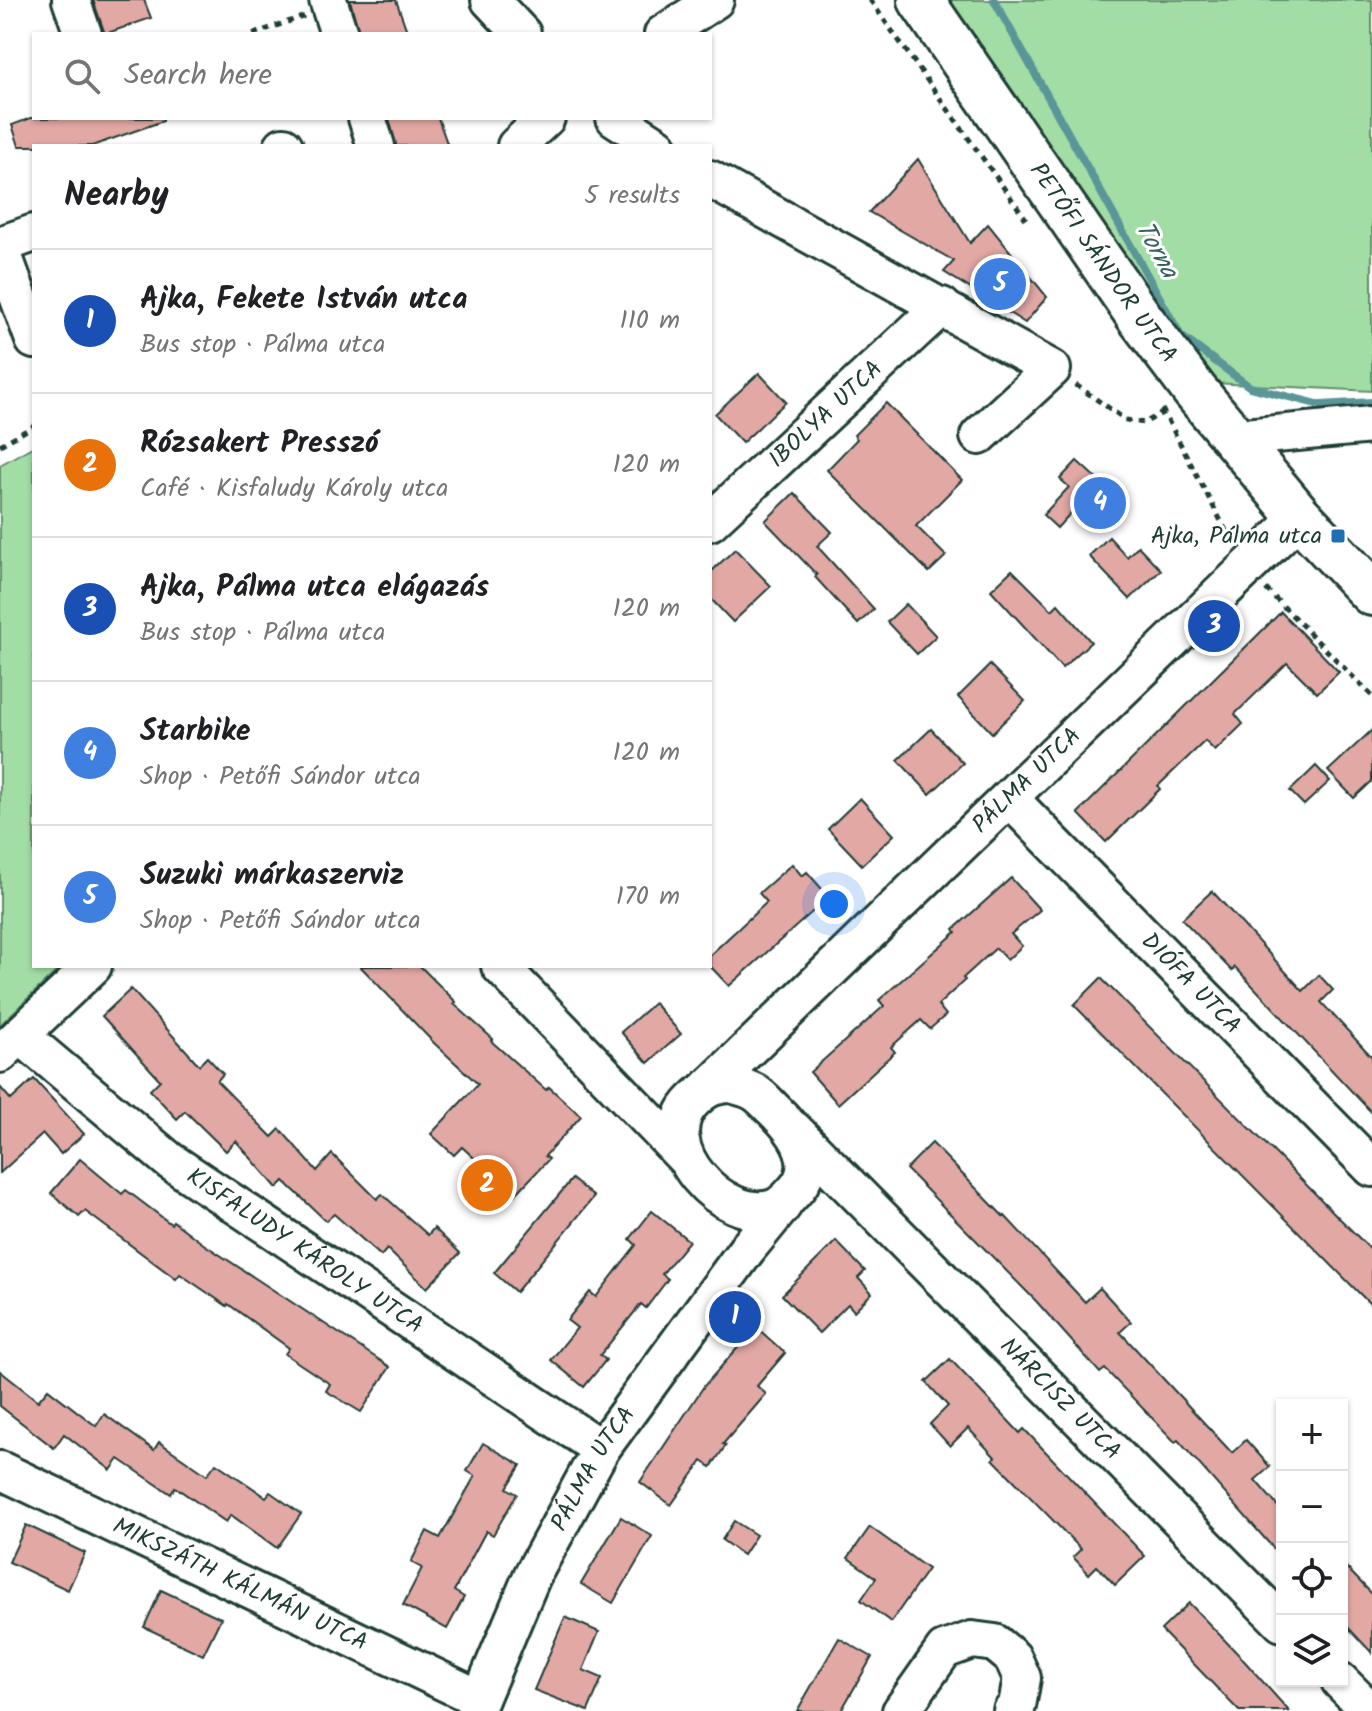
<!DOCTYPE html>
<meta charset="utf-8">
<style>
body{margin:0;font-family:Kalam,sans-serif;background:#f2f2f2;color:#202124}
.controls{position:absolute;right:24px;bottom:24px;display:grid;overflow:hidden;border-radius:0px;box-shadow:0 2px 6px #0004}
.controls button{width:72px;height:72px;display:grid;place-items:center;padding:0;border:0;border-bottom:2px solid #e0e0e0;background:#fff;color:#202124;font:40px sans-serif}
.you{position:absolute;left:834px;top:904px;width:28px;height:28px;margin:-20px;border:6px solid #fff;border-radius:50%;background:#1a73e8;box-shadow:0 0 0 12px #1a73e833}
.badge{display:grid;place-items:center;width:52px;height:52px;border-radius:50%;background:#1f6fb2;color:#fff;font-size:26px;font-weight:700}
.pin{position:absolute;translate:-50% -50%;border:4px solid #fff;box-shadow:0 2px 8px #0006}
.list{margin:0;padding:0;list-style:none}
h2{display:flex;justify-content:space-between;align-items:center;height:104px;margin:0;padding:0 32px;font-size:34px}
h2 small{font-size:26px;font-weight:400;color:#757577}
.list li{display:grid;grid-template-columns:52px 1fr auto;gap:24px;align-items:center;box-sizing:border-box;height:144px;padding:0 32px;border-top:2px solid #e0e0e0}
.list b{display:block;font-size:30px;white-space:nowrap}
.list p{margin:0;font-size:26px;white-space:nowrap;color:#757577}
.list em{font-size:26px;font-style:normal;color:#757577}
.icon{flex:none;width:44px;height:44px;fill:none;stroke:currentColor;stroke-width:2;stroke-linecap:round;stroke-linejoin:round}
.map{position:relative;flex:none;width:1372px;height:1711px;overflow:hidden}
.search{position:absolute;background:#fff;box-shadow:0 2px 6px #0004;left:32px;top:32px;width:680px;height:88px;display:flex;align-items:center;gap:20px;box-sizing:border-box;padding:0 28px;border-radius:0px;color:#757577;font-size:30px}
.panel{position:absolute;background:#fff;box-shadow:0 2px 6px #0004;left:32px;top:144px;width:680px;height:824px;border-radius:0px}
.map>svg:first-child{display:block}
.green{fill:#a1dda4;stroke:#608d6c;stroke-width:2}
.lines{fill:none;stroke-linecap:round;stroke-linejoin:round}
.stream{stroke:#5a9698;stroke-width:8}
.building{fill:#e2a8a4;stroke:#1f3d34;stroke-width:2}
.minor-casing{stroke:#1f3d34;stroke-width:42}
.major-casing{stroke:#1f3d34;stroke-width:50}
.path{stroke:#1f3d34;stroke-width:5;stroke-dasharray:6 6;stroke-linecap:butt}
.minor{stroke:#fff;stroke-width:36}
.major{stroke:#fff;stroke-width:44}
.poi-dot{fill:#1f6fb2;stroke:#fff;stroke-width:3}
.labels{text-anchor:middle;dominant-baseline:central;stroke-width:6;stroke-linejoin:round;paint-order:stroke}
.street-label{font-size:24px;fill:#1f3d34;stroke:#fff}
.poi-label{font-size:24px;fill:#1f3d34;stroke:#fff;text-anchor:end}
.water-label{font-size:26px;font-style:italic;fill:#38625e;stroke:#fff}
</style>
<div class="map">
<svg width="1372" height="1711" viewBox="0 0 1372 1711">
<rect width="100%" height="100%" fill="#fff"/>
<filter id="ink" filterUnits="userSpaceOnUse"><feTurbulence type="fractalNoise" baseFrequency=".0125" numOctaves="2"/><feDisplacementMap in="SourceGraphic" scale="16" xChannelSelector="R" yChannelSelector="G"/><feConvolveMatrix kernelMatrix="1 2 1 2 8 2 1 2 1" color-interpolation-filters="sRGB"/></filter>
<g filter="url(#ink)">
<g class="green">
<path d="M927,0H1372V391L1191,382Z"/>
<path d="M34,446V966H62L0,1025V465Z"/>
</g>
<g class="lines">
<path class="stream" d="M994,0L1181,336L1250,387L1321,405L1372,402"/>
</g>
<g class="building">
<path d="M93,0H144L151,18L105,34Z"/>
<path d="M350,0H396L408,34H359Z"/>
<path d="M31,118H163V121L92,146H19L12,125Z"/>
<path d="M389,118H438L448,146H396Z"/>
<path d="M918,159L970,243L988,224L1047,297L1025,323L944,272L954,261L869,212Z"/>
<path d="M759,373L786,402L742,443L715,414Z"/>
<path d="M886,403L962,480L916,526L946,556L929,572L827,470L857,439L854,435Z"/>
<path d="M1077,461L1118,498L1096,522L1078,505L1057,528L1043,515L1069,487L1060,479Z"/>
<path d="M794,493L832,532L817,546L874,609L858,624L815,577L817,575L765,521Z"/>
<path d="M1109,537L1127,557L1138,546L1161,570L1130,599L1089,556Z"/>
<path d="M735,549L771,586L733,622L710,598V573Z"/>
<path d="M1012,570L1052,610L1058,604L1091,642L1062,668L991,590Z"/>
<path d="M906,604L936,636L917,654L887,622Z"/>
<path d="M1281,612L1339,672L1317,693L1287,663L1235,714L1243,724L1215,751L1205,741L1158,786L1160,789L1106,842L1078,813Z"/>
<path d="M990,665L1025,701L992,733L958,697Z"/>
<path d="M931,729L963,763L930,794L898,760Z"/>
<path d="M1372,730V781L1354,798L1328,771Z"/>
<path d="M1316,766L1330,781L1304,805L1290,791Z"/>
<path d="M860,798L894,835L862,865L828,829Z"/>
<path d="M792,864L802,876L807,872L829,897L729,986L710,966V955L767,902L759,893Z"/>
<path d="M1011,878L1040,910L1011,934L1022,946L1007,960L996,948L963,978L965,980L938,1005L946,1015L930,1029L921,1020L891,1047L895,1052L838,1104L810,1072L884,1006L879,1000L956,932L954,929Z"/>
<path d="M1212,891L1303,991L1319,975L1333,990L1321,1002L1372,1057V1113L1235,967L1232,971L1182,919Z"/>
<path d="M360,966H420L456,1002L454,1004L493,1039L491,1041L546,1090L549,1087L581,1116L545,1156L549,1159L515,1195L462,1147L454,1155L431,1134L478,1084L434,1043Z"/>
<path d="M1101,978L1372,1251V1306L1074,1005Z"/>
<path d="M131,989L199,1065L207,1057L223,1074L217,1081L272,1137L280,1129L317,1171L332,1154L377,1199L382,1194L428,1235L434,1228L460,1253L427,1288L387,1249L381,1256L334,1214L326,1221L284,1181L277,1188L236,1141L226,1151L185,1111L177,1119L150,1090L160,1080L102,1016Z"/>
<path d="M654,1003L681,1034L648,1063L621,1032Z"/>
<path d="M34,1079L84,1134L61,1154L43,1134L0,1173V1087L11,1100Z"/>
<path d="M932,1143L1004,1217L1005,1216L1085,1302L1100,1288L1131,1322L1120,1332L1232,1453L1246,1440L1270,1467L1255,1480L1282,1511V1558L1178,1440L1175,1442L1105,1369L1100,1373L1036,1301L906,1169Z"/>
<path d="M80,1159L122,1194L126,1190L171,1224L173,1221L202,1243L390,1367L361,1412L326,1391L330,1384L285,1354L289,1348L228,1304L227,1306L180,1274L176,1279L85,1211L79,1217L51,1193Z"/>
<path d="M572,1179L594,1197L516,1292L494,1273Z"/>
<path d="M652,1211L689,1241L662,1274L668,1279L646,1308L641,1304L600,1355L606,1360L584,1387L551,1360L577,1328L567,1320L590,1292L596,1297L636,1245L630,1239Z"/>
<path d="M836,1241L865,1271L858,1278L872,1293L854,1311L848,1304L819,1333L782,1295Z"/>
<path d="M756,1327L785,1353L757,1386L766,1394L723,1444L726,1445L711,1467L702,1461L671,1505L640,1482L704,1386Z"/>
<path d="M950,1359L1020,1433L1024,1429L1145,1556L1115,1585L1097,1566L1089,1574L1073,1557L1081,1549L993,1459L995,1457L968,1428L950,1446L930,1424L948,1406L926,1382Z"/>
<path d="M0,1371L38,1401L48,1389L96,1426L104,1414L154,1450L159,1442L207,1475L216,1463L266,1497L270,1492L301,1514L277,1548L231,1515L226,1522L175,1487L171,1494L119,1459L111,1470L64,1434L54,1448L0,1406Z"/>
<path d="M483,1443L521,1465L507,1488L517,1494L493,1535L486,1531L454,1591L464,1597L447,1629L403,1605L422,1568L411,1562L427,1531L440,1538L475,1476L467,1471Z"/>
<path d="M621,1517L652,1536L613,1603L581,1584Z"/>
<path d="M734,1521L756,1535L743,1555L722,1540Z"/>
<path d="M26,1525L85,1553L68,1590L9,1562Z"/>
<path d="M870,1527L928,1569L891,1622L861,1600L876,1578L848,1558Z"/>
<path d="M1342,1563L1372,1594V1653L1342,1621Z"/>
<path d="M161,1590L221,1618L203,1655L144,1627Z"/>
<path d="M1189,1603L1238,1654L1289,1711H1239L1161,1630Z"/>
<path d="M565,1617L599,1632L583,1670L602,1678L588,1711L534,1690Z"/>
<path d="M839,1638L872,1657L841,1711H797Z"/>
</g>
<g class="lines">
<defs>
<g id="minor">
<path d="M71,0L83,34"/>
<path d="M328,0L339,34"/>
<path d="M490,0L522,34"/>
<path d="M663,34L715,0"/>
<path d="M367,118L376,146"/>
<path d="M615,118L658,146"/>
<path d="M283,146H284"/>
<path d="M516,146L546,118"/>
<path d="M710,179L1052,369L979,436"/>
<path d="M0,245L34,233"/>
<path d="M0,246L34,340"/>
<path d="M1233,438L1372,425"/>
<path id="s1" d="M710,522L942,306"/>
<path id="s2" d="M1009,798L1372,1168"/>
<path d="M500,966L686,1159"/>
<path id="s3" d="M20,1035L170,1161L601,1449"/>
<path d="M0,1054L93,966"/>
<path d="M731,1084C738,1086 747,1088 754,1092C761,1096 767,1103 772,1108C792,1127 820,1160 797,1188C790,1196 784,1204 774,1208C724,1225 650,1144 693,1101C706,1088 713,1085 731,1084Z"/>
<path id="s4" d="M710,1086L1300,517"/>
<path id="s5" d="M793,1129L1282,1623"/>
<path id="s6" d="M0,1470L480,1699"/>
<path d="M1340,1681L1370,1711"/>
<path id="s7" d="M475,1711L532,1576L601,1449L747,1249L783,1205"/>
<path d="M901,1711L944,1650L972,1640L995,1643L1013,1658L1022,1678L1017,1706L1012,1711"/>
</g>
<g id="major">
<path id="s8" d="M921,0L1140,318L1195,391L1300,517L1372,593"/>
</g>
</defs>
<use href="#minor" class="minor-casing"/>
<use href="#major" class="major-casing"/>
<g class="path">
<path d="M870,0L1026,219"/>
<path d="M253,34L305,16"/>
<path d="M1076,385L1126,420L1144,423L1164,412"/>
<path d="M1162,409L1232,542"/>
<path d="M0,445L34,426"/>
<path d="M1266,589L1372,696"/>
</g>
<use href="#minor" class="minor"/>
<use href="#major" class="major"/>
</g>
</g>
<rect class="poi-dot" x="1330" y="528" width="16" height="16" rx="4"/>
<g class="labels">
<g class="street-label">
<text stroke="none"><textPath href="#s8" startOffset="320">PETŐFI SÁNDOR UTCA</textPath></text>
<text stroke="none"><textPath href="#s1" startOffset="158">IBOLYA UTCA</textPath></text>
<text stroke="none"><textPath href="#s4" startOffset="440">PÁLMA UTCA</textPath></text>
<text stroke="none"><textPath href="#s2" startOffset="260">DIÓFA UTCA</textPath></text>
<text stroke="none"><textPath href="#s3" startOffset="358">KISFALUDY KÁROLY UTCA</textPath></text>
<text stroke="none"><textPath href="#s5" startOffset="380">NÁRCISZ UTCA</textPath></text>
<text stroke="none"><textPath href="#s7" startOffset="270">PÁLMA UTCA</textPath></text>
<text stroke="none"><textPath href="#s6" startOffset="266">MIKSZÁTH KÁLMÁN UTCA</textPath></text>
</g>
<g class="poi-label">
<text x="1322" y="536">Ajka, Pálma utca</text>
</g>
<g class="water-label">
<text transform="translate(1156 250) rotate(61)">Torna</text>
</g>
</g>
</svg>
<div class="controls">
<button>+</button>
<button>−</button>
<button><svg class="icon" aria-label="locate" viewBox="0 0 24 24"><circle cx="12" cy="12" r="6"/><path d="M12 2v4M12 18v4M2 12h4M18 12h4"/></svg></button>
<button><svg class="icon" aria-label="layers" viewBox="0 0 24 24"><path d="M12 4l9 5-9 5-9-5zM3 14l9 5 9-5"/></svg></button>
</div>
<div class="you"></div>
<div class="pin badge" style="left:735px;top:1317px;background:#1a4fb4">1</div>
<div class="pin badge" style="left:487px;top:1185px;background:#e8710a">2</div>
<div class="pin badge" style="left:1214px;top:626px;background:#1a4fb4">3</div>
<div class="pin badge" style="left:1100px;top:503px;background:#3f7fe0">4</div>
<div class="pin badge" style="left:1000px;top:284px;background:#3f7fe0">5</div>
<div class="search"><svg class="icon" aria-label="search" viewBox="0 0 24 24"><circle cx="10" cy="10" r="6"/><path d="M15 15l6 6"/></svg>Search here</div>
<section class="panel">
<h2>Nearby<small>5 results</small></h2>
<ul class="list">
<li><span class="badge" style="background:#1a4fb4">1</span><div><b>Ajka, Fekete István utca</b><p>Bus stop · Pálma utca</p></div><em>110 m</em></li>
<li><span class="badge" style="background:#e8710a">2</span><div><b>Rózsakert Presszó</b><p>Café · Kisfaludy Károly utca</p></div><em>120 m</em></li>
<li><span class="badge" style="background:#1a4fb4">3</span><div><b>Ajka, Pálma utca elágazás</b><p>Bus stop · Pálma utca</p></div><em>120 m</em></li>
<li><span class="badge" style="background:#3f7fe0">4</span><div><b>Starbike</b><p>Shop · Petőfi Sándor utca</p></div><em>120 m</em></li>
<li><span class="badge" style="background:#3f7fe0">5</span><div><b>Suzuki márkaszerviz</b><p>Shop · Petőfi Sándor utca</p></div><em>170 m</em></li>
</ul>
</section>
</div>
